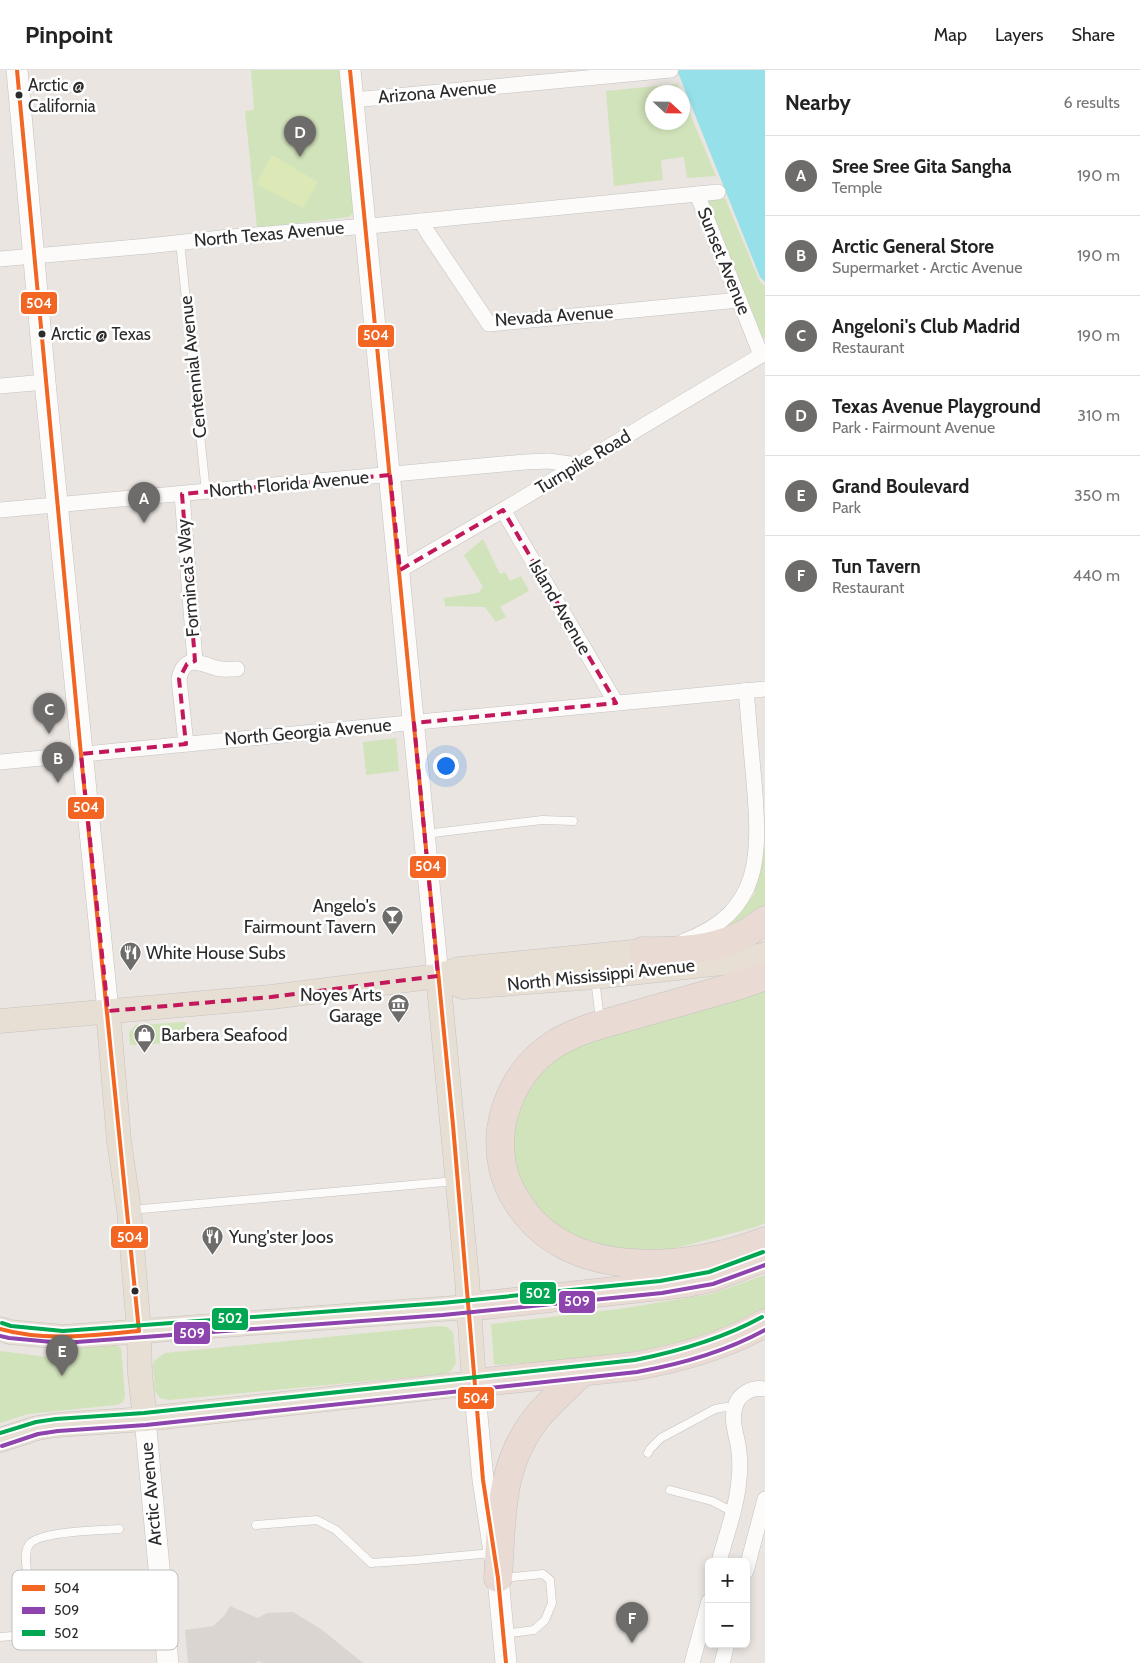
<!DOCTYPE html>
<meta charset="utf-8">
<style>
body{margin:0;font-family:Cabin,sans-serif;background:#f2f2f2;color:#222}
.controls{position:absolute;right:15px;bottom:15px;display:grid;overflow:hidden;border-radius:8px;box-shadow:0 2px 8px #0003}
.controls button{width:45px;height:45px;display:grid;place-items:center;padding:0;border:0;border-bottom:1px solid #e0e0e0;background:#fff;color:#222;font:25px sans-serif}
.compass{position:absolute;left:645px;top:15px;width:45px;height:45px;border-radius:50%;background:#fff;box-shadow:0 2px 8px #0003;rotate:112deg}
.you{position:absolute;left:445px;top:695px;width:18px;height:18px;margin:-12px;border:4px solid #fff;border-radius:50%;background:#1a73e8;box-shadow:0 0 0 8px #1a73e833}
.badge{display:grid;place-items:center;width:32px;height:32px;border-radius:50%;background:#6e6c6a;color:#fff;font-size:16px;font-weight:700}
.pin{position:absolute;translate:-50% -41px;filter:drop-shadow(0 1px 2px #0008)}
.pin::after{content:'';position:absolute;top:26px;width:18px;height:15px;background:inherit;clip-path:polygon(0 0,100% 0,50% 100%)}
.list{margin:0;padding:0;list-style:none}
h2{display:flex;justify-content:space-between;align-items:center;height:65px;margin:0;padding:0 20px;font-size:21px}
h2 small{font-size:16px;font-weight:400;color:#767676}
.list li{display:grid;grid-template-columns:32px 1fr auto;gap:15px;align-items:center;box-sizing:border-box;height:80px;padding:0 20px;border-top:1px solid #e0e0e0}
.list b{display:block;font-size:19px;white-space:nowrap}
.list p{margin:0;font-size:16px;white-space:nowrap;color:#767676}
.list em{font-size:16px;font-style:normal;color:#767676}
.map{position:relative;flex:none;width:765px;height:1593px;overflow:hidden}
header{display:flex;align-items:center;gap:30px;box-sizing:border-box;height:70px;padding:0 25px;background:#fff;border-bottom:1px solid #e0e0e0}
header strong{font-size:24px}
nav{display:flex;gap:28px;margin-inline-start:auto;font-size:18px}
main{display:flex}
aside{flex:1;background:#fff}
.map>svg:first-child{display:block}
.green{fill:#d1e3ba}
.pitch{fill:#dde8b7}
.plaza{fill:#dad5d0}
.water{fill:#96e0e9}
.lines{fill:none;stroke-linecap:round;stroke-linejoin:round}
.lane-casing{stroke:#c3c2c1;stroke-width:9}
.street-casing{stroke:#c3c2c1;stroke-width:16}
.secondary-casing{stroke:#c3c2c1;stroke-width:22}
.primary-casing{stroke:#c5c3c1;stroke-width:25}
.highway-casing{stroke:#c5c3c1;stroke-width:29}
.lane{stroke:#fcfbfa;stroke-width:8}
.street{stroke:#fcfbfa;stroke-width:15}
.secondary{stroke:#fcfbfa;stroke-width:21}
.primary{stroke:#e7dfd4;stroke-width:24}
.highway{stroke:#e9dad4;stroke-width:28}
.bus-1-casing{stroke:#fff;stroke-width:8}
.bus-2-casing{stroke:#fff;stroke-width:8}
.bus-3-casing{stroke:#fff;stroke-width:8}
.bus-1{stroke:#f26522;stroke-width:4}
.bus-2{stroke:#8e44ad;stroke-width:4}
.bus-3{stroke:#00a651;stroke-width:4}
.marked{fill:none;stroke:#c2185b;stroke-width:4;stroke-dasharray:10 6;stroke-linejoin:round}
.bus-dot{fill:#2b2b2b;stroke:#fff;stroke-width:2}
.labels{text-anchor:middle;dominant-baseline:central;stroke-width:5;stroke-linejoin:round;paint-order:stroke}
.bus-label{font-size:17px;fill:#2b2b2b;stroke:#fff;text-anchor:start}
.street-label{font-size:18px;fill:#2b2b2b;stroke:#fff}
.poi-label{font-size:18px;fill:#2b2b2b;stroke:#fff;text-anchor:start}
.key{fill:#fff;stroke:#bfbfbf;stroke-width:1}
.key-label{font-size:14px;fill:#2b2b2b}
.line-badge{stroke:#fff;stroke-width:2}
.badge-label{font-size:14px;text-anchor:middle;font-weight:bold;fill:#fff}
</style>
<header>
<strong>Pinpoint</strong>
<nav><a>Map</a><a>Layers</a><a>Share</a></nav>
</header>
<main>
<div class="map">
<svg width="765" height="1593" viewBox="0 0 765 1593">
<rect width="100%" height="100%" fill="#eae5e0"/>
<g class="green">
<path d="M251,0H341L353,143L349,147L257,158L245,41L254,40Z"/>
<path d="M677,14L681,22H652V52H682L683,27L716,106L687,108L684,87L661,90L663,110L614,116L606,21Z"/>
<path d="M725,128L760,212L765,216V268L760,267L708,131Z"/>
<path d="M483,469L500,504L505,502L510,511L521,506L529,521L500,537L506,547L496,552L485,537L445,536L444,528L478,523L483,517L464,485Z"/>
<path d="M396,668L399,701L366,705L363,672Z"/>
<path d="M762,777H765V836L757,845L725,859L754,825Z"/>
<path d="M765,918V1153L756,1157L653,1184L603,1181L556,1160L529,1128L512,1089L515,1044L538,1000L583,969Z"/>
<path d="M186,952L188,972L130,975L129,962L136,955Z"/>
<path d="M765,1205V1239L755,1246L676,1276L566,1290L494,1295L491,1254L619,1239L711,1224Z"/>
<path d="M439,1256L447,1257L453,1262L456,1293L450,1302L443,1304L169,1330L160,1328L155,1322L153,1295L155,1290L165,1283Z"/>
<path d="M115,1275L121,1278L125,1325L123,1332L116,1335L28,1344L0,1353V1281L47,1287L78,1276Z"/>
</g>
<path class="pitch" d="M272,85L318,112L303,138L256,114Z"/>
<path class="plaza" d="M230,1536L258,1548L267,1543L293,1542L321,1559L363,1593H261L260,1591L255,1593H188L185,1560L213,1556L224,1546Z"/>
<path class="water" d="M677,0H765V212L760,207Z"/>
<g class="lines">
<defs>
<g id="lane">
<path d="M180,172L206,422"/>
<path d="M425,764L542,750L573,751"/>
<path d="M595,909L600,950"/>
<path d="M131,1140L456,1111"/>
<path d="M648,1383L650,1379L661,1368L715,1339L726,1337L734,1339"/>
<path d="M670,1420L712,1431L733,1442"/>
<path d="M256,1455L317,1450L336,1460L371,1493L416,1490L492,1483"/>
<path d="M119,1459C102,1460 37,1461 29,1475C24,1482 26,1493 27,1501C28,1513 28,1522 40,1527L101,1524L125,1525"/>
<path d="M502,1508L543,1504L550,1510L552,1533L545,1550L534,1560L505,1564"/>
<path d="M0,1567L162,1554"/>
</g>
<g id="street">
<path d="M353,30L671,0"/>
<path d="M697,124L761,285"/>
<path d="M421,151L428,163L489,254L739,230"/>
<path d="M0,189L148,176L230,167L380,155L718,122"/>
<path d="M0,316L45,312"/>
<path d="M182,424L195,591"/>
<path d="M0,440L525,392L548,391L578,395"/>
<path d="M503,440L616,633"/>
<path d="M400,500L503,440L765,283"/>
<path d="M186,674L179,609C184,584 199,593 216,598C223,600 230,599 237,599"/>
<path d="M0,692L765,619"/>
<path d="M684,871C763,842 760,784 754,711C751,681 749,651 746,620"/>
<path d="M719,1492C726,1465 737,1437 739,1409C740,1401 740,1391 739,1382C738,1368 730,1351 735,1337C739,1323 752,1317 765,1319"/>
<path d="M746,1501L765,1429"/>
<path d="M692,1593L709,1531"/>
<path d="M722,1593L727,1574"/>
</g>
<g id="secondary">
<path d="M17,0L45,312L108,941"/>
<path d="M350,0L438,906"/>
<path d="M474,1313L483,1410L498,1508L506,1593"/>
<path d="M145,1349L168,1593"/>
</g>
<g id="primary">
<path d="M438,906L463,917L594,907L740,891L765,884"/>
<path d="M108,941L119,1071L129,1140L139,1261L140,1304L145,1349"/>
<path d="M0,951L271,927L438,906L460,899L643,881"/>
<path d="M0,1259L10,1262L63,1267L468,1237"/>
<path d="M0,1370L37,1358L57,1355L145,1349L474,1313L467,1209L438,906"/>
</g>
<g id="highway">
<path d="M643,881C687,882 731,879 765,850"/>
<path d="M765,906L740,915C704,925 667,936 631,946C604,954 574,960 550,977C523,996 506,1026 501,1059C498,1084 503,1110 517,1131C567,1213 688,1201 765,1171"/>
<path d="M468,1237L687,1213L711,1208L759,1190"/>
<path d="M474,1313L636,1296C681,1288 725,1276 765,1253"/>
<path d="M498,1508C502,1449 498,1394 539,1345C552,1330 568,1316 582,1302"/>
</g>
</defs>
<use href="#lane" class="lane-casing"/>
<use href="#street" class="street-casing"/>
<use href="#secondary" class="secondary-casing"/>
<use href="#primary" class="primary-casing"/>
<use href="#highway" class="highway-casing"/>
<use href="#lane" class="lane"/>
<use href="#street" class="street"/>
<use href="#secondary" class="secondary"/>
<use href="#primary" class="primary"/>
<use href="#highway" class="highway"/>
<defs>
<g id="bus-1">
<path d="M350,0L453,1055L483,1410L498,1508L506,1593"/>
<path d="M0,1259C45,1272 94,1265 139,1261L81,685L17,0"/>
</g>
<g id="bus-2">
<path d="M0,1266L9,1268L63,1273L443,1245L662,1223L713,1214L765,1195"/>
<path d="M2,1376L38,1364L58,1361L146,1355L637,1302C682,1294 725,1282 765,1260"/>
</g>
<g id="bus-3">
<path d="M2,1253L11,1256L63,1261L442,1233L660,1211L709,1202L763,1182"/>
<path d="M0,1363L36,1352L56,1349L144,1343L635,1290C680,1281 722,1269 762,1247"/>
</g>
</defs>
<use href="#bus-1" class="bus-1-casing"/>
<use href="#bus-2" class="bus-2-casing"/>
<use href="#bus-3" class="bus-3-casing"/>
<use href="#bus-1" class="bus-1"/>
<use href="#bus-2" class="bus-2"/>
<use href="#bus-3" class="bus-3"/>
</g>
<path class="marked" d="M390,405L400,500L503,440L616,633L414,653L438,906L271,927L108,941L81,684L186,674L179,609L187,594L195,591L182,424Z"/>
<defs>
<symbol id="bar-pin" viewBox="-11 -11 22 30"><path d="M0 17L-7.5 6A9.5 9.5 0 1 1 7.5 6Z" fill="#6e6c6a" stroke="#fff"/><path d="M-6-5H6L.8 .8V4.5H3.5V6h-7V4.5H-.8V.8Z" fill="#fff"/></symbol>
<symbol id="restaurant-pin" viewBox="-11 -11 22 30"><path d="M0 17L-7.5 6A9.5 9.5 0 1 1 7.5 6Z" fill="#6e6c6a" stroke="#fff"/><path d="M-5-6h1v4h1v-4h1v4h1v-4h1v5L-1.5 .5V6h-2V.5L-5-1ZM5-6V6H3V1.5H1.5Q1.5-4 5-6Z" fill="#fff"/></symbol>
<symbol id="museum-pin" viewBox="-11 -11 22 30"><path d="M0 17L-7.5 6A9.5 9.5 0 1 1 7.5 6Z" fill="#6e6c6a" stroke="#fff"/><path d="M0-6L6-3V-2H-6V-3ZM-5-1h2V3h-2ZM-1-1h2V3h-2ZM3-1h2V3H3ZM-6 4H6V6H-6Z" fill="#fff"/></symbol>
<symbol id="shop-pin" viewBox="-11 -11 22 30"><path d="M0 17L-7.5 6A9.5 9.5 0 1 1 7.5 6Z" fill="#6e6c6a" stroke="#fff"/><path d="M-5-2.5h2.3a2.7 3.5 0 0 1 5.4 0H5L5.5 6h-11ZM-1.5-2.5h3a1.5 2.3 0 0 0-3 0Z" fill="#fff"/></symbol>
</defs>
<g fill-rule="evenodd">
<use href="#bar-pin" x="380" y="834" width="25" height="34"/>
<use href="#restaurant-pin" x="118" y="870" width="25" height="34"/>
<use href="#museum-pin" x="386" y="922" width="25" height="34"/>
<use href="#shop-pin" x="132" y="952" width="25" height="34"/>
<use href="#restaurant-pin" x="200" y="1154" width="25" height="34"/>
</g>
<g class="bus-dot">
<circle cx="19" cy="25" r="4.5"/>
<circle cx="42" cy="264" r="4.5"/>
<circle cx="135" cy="1221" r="4.5"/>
</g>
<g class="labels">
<g class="bus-label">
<text x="28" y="15">Arctic @<tspan x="28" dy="21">California</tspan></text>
<text x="51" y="264">Arctic @ Texas</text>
</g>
<g class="street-label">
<text transform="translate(437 22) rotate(-5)">Arizona Avenue</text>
<text transform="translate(269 164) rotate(-5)">North Texas Avenue</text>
<text transform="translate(724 191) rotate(68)">Sunset Avenue</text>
<text transform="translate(554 246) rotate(-4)">Nevada Avenue</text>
<text transform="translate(193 297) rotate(-96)">Centennial Avenue</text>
<text transform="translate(583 392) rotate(-31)">Turnpike Road</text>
<text transform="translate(289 414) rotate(-5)">North Florida Avenue</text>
<text transform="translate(188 508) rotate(-95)">Forminca's Way</text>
<text transform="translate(560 537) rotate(60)">Island Avenue</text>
<text transform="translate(308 662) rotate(-5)">North Georgia Avenue</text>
<text transform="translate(601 905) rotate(-6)">North Mississippi Avenue</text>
<text transform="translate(151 1424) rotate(-95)">Arctic Avenue</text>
</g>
<g class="poi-label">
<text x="376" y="836" text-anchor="end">Angelo's<tspan x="376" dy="21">Fairmount Tavern</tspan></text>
<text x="146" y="883">White House Subs</text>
<text x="382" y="925" text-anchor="end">Noyes Arts<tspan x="382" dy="21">Garage</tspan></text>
<text x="161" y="965">Barbera Seafood</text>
<text x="229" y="1167">Yung'ster Joos</text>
</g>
</g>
<rect x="12" y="1500" width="166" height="80" rx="8" class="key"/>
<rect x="22" y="1515" width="23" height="6" fill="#f26522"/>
<rect x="22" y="1537" width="23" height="7" fill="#8e44ad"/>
<rect x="22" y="1560" width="23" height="6" fill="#00a651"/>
<g class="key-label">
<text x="54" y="1523">504</text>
<text x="54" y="1545">509</text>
<text x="54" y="1568">502</text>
</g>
<g class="line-badge">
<rect x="20" y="221" width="38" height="24" rx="5" fill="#f26522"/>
<rect x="357" y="254" width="38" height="24" rx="5" fill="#f26522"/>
<rect x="67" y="726" width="38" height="24" rx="5" fill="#f26522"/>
<rect x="409" y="785" width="38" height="24" rx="5" fill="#f26522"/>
<rect x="110" y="1155" width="39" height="24" rx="5" fill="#f26522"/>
<rect x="519" y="1211" width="38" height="24" rx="5" fill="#00a651"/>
<rect x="558" y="1220" width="38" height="24" rx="5" fill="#8e44ad"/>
<rect x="211" y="1237" width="38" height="24" rx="5" fill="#00a651"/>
<rect x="173" y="1251" width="38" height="24" rx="5" fill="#8e44ad"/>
<rect x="457" y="1316" width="38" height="24" rx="5" fill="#f26522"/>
</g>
<g class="badge-label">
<text x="39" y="238">504</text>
<text x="376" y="270">504</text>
<text x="86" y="742">504</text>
<text x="428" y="801">504</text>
<text x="130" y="1172">504</text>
<text x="538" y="1228">502</text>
<text x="577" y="1236">509</text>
<text x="230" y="1253">502</text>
<text x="192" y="1268">509</text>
<text x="476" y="1333">504</text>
</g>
</svg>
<div class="controls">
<button>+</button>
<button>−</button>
</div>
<svg class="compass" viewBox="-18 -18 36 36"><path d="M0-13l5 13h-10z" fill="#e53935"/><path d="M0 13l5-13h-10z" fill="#767676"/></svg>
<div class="you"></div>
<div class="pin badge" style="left:144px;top:453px">A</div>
<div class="pin badge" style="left:58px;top:713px">B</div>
<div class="pin badge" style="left:49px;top:664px">C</div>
<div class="pin badge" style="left:300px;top:87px">D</div>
<div class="pin badge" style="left:62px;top:1306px">E</div>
<div class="pin badge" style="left:632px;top:1573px">F</div>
</div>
<aside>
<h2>Nearby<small>6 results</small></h2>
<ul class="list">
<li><span class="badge">A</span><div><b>Sree Sree Gita Sangha</b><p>Temple</p></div><em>190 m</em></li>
<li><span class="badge">B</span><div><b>Arctic General Store</b><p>Supermarket · Arctic Avenue</p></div><em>190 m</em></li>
<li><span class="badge">C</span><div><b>Angeloni's Club Madrid</b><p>Restaurant</p></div><em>190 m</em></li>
<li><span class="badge">D</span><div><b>Texas Avenue Playground</b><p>Park · Fairmount Avenue</p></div><em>310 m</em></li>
<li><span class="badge">E</span><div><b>Grand Boulevard</b><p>Park</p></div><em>350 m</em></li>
<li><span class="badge">F</span><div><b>Tun Tavern</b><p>Restaurant</p></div><em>440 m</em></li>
</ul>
</aside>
</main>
